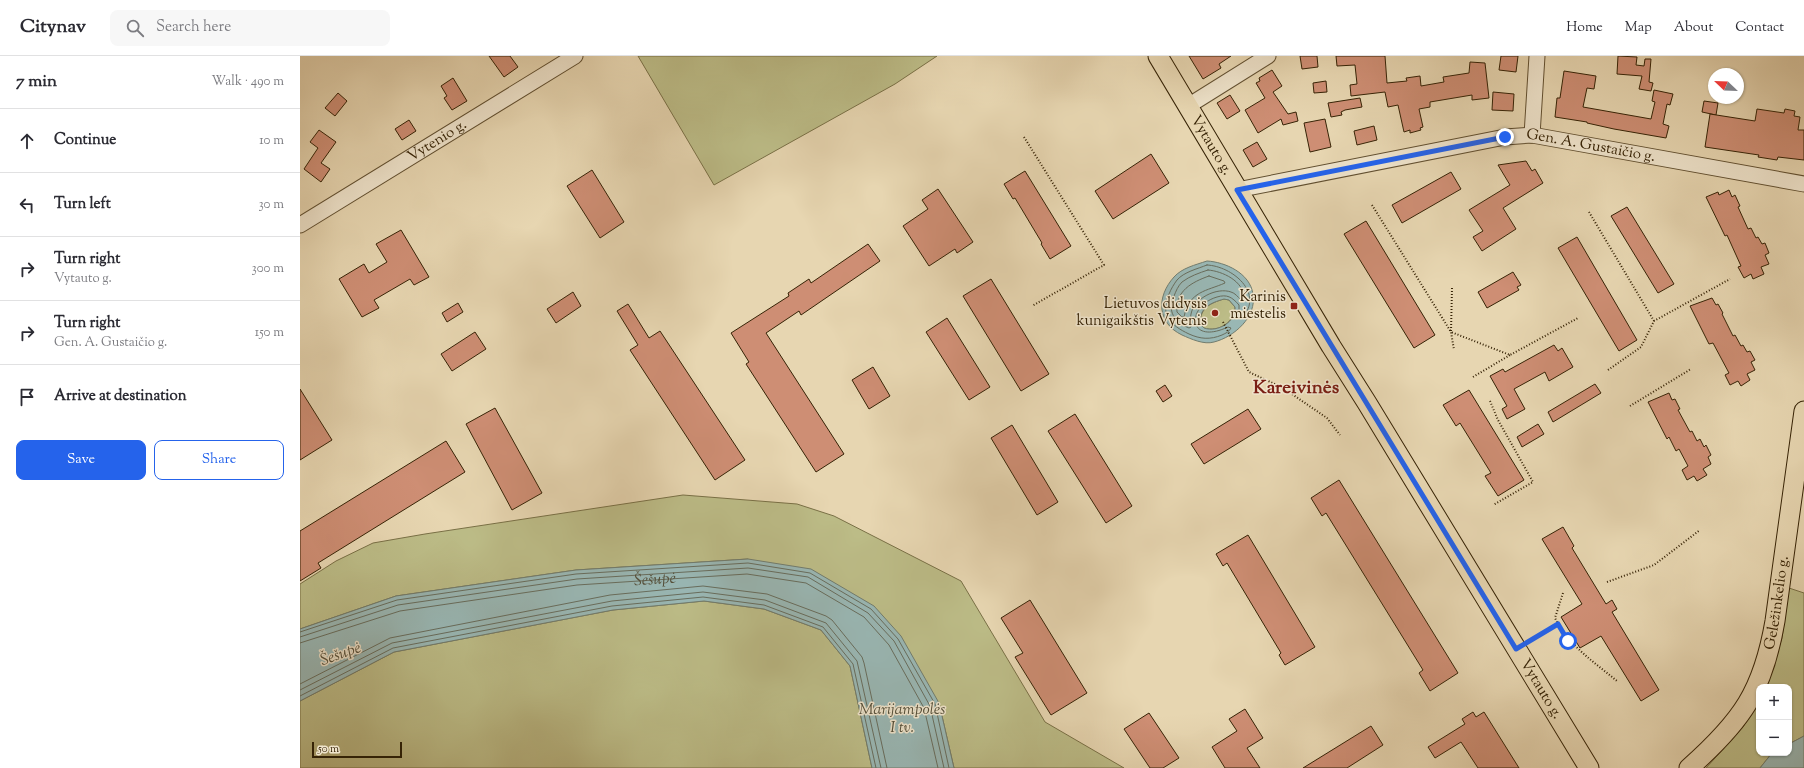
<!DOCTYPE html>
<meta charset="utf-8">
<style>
body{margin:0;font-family:"Sorts Mill Goudy",serif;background:#f7f7f7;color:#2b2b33}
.controls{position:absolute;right:12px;bottom:12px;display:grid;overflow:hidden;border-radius:8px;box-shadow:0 1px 3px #0004}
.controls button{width:36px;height:36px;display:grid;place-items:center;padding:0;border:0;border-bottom:1px solid #e1e1e2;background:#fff;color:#2b2b33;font:20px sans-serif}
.compass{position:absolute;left:1408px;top:12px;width:36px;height:36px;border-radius:50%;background:#fff;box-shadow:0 1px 3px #0004;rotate:293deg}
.scale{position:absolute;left:12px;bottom:10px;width:90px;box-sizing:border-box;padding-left:4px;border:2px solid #362306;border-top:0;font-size:11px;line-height:14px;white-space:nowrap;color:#362306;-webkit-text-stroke:3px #efe4cc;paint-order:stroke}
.stop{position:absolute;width:12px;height:12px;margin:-9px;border:3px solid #2563eb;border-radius:50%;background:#fff}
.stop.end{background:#2563eb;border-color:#fff;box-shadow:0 1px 4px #0008}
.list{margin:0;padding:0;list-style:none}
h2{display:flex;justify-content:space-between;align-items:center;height:52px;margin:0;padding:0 16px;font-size:17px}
h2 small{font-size:13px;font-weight:400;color:#7c7c81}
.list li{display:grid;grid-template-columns:26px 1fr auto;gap:12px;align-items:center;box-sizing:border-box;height:64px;padding:0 16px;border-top:1px solid #e1e1e2}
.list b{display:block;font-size:15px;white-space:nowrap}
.list p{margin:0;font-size:13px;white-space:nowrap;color:#7c7c81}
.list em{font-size:13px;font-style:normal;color:#7c7c81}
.actions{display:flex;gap:8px;padding:12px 16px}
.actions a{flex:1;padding:9px 0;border:1px solid #2563eb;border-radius:8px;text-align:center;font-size:14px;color:#2563eb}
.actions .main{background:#2563eb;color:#fff}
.icon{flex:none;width:22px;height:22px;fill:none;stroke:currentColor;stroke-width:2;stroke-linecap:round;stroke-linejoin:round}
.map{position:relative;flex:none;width:1504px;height:712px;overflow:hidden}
header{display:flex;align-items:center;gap:24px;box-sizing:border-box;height:56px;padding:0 20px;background:#fff;border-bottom:1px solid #e1e1e2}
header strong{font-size:19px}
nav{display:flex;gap:22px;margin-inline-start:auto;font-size:14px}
.search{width:280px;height:36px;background:#f7f7f7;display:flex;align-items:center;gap:10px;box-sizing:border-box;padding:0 14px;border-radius:8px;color:#7c7c81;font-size:15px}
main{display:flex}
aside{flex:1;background:#fff}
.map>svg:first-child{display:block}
.green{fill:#bcbc87;stroke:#797046}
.water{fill:#99b7b4;stroke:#717c6e;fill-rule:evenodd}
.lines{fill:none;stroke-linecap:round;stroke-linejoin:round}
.shore{stroke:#686d5d;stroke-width:1}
.building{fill:#ce8e74;stroke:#362306}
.minor-casing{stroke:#625031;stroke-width:17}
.major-casing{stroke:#362306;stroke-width:21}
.path{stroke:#362306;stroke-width:2;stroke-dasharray:1 2;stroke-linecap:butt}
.minor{stroke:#efe4cc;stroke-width:15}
.major{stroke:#e7d6b1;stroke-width:19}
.route{stroke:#2563eb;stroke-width:5}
.poi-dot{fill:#8f2418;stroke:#efe4cc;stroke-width:1.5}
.labels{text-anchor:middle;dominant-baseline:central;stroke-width:3;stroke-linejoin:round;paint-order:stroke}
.street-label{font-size:15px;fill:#362306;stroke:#efe4cc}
.poi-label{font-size:15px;fill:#362306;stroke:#efe4cc;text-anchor:end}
.water-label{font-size:16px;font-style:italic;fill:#544f3a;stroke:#efe4cc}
.district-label{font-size:19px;font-weight:bold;fill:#7a1f14;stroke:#efe4cc}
</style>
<header>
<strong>Citynav</strong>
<div class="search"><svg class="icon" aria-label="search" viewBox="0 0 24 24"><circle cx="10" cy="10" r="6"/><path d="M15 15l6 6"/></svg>Search here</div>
<nav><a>Home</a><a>Map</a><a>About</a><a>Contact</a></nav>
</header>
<main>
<aside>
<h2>7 min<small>Walk · 490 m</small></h2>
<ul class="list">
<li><svg class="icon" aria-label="ahead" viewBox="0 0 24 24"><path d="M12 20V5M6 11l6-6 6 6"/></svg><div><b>Continue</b></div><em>10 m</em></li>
<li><svg class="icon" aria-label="left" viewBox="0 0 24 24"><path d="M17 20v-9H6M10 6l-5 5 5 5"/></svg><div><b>Turn left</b></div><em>30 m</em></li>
<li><svg class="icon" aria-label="right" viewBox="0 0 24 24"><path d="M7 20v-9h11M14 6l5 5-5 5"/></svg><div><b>Turn right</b><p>Vytauto g.</p></div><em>300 m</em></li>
<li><svg class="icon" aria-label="right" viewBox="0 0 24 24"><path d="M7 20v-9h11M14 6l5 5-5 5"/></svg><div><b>Turn right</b><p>Gen. A. Gustaičio g.</p></div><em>150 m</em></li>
<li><svg class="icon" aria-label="arrive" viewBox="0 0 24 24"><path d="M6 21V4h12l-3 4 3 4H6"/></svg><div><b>Arrive at destination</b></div></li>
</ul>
<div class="actions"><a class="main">Save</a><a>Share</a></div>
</aside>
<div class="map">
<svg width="1504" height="712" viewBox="0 0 1504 712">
<rect width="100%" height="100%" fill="#e7d6b1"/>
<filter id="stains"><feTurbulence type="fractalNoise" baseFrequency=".005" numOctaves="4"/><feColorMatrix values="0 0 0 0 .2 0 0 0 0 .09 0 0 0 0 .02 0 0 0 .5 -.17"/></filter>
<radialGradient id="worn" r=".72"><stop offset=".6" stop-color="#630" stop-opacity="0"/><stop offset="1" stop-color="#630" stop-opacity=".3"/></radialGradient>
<g class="green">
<path d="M338,0H637L595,28L414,129Z"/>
<path d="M924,243L929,244L935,251C936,265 918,277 904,272L900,268C900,252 910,247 924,243Z"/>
<path d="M383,439L497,448L534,460L661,525L745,666L824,712H654L639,647L448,503L276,514L96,540L0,573V528L36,505L73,487L125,478Z"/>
<path d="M1489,532L1504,537V680L1489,688V631H1466L1482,582Z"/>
<path d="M404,545L464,553L521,574L550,610L572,712H0V645L94,596L313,554Z"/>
<path d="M1459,645V697H1472L1460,712H1406L1443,671Z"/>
</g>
<g class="water">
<path d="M907,205C925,206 950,217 953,238C957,261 934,281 914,286C904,289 891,283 882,279C857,267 856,241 874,221C882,212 895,209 907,205ZM924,243L929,244L935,251C937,265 918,277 904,272L900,268C899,252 910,247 924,243Z"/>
<path d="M448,503L511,513L574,550L601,580L639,647L654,712H572L550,610L521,574L464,553L404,545L313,554L94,596L0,645V573L96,540L276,514Z"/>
<path d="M1504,680V712H1460L1472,697H1489V688Z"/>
</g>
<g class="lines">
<g class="shore">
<path d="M907,209C932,210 965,237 942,262L939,260V249C932,241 927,238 917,241C886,250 887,290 928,271L931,272C929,276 926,277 922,279C910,284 900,283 889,278C870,269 860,259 869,238C871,233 874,228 877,224C884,216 897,213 907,209Z"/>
<path d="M908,214C922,215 944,225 944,242L941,244C938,241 935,237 931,236C917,231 894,242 891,258C890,262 891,267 891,271L889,272C874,266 867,255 874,240C876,235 878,230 882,226C890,220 899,217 908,214Z"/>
<path d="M909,220L924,225L925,227C907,235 889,235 884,261H882L877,256C875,235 892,226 909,220Z"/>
<path d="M0,576L97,544L276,518L448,507L510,517L571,553L598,583L635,648L649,712"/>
<path d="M0,581L98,549L277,523L448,512L508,521L568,557L594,585L630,650L644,712"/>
<path id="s1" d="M0,587L100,555L277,529L447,518L506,527L564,561L589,589L624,652L638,712"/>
<path d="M0,628L90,582L310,539L403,530L467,538L526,560L532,564L562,601L564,607L587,712"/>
<path d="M0,634L92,587L312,545L403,536L465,544L526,567L557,605L581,712"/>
<path d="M0,640L93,592L312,550L403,541L464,549L523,571L553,608L576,712"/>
</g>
</g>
<g class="building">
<path d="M189,0H210L218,11L204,21Z"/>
<path d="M889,0H931L919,8L921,12L903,23Z"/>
<path d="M1000,0H1017L1018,11L1002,13Z"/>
<path d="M1036,0H1085L1087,27L1107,25L1106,22L1120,20L1121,30L1144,26L1143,21L1169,17L1170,6L1185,7L1189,42L1172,44V39L1130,46V51L1119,53L1123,71L1120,72L1121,74L1110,77V74L1104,76L1098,49L1088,51L1085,36L1051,40L1050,29L1057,28L1055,9L1037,10Z"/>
<path d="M1201,0H1218L1216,16L1199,14Z"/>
<path d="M1318,0L1337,1L1336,9L1344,10L1345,3H1351L1349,26L1353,27L1351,35L1339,33L1342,20L1317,18Z"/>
<path d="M972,14L982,30L973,36L988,58L996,56L998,65L983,69L981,63L958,77L945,54L965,42L956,27L960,25L959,22Z"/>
<path d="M1264,15L1296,20L1294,33L1287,32L1283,51L1351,63L1355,46L1352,45L1354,34L1373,38L1370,49L1367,48L1363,68L1369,70L1366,82L1314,73L1287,67V66L1255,61L1257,42H1260Z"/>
<path d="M153,22L167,45L152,54L144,42L147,40L141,30Z"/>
<path d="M1026,25L1027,36L1014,37L1013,27Z"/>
<path d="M1193,36L1214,38L1213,55L1192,54Z"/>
<path d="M38,37L47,45L35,60L25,52Z"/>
<path d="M930,39L940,55L927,63L917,47Z"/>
<path d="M1060,42L1062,51L1045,54L1041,56L1042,59L1031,61L1028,47Z"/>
<path d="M1404,45L1418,47L1416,59L1402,56Z"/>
<path d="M1457,53L1484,57L1485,53L1495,55L1494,60L1500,61L1498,74H1504V104L1478,101L1477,104L1458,101L1459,99L1405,91L1410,58L1455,65Z"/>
<path d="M1025,63L1031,91L1010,96L1004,67Z"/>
<path d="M109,64L116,75L102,84L95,73Z"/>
<path d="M1074,70L1077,84L1057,89L1054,75Z"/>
<path d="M19,74L36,86L21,107L30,113L21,126L4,113L18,92L10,86Z"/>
<path d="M957,86L967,103L953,111L943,94Z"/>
<path d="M851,98L869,127L813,163L795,135Z"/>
<path d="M1226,105L1232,115L1235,113L1243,127L1203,152L1216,173L1182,195L1173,181L1183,175L1169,154L1210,129L1198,109Z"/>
<path d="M292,114L324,166L300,182L267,130Z"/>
<path d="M725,115L771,190L750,203L741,188L742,187L715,142L713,143L704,128Z"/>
<path d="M1151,116L1161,133L1102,167L1092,149Z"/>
<path d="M638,133L673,186L657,197L655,193L629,210L603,170L628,153L622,144Z"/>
<path d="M1429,134L1432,141L1435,139L1440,150L1438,151L1448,173L1451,172L1456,182L1458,181L1462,188L1465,187L1469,197L1465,199L1469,208L1461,211L1464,218L1453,223L1451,218L1444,222L1438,211L1441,210L1427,179L1425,180L1406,141L1418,136L1419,139Z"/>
<path d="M1327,151L1374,228L1358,237L1311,160Z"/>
<path d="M1066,165L1135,279L1114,292L1044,178Z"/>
<path d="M101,174L129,221L114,229L110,223L74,244L79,252L62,261L39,223L64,208L69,217L87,206L76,188Z"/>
<path d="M1277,181L1337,284L1319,295L1258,192Z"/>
<path d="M568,188L580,205L501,259L499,255L466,277L544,398L516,416L446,308L449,306L431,277L489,240L488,237L509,223L511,227Z"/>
<path d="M1213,216L1221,229L1217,231L1219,234L1187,252L1178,236Z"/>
<path d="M691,223L749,318L721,335L663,240Z"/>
<path d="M273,236L281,250L256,267L247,253Z"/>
<path d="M1412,242L1416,249L1418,248L1423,257L1422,258L1433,280L1435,279L1441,290L1443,289L1447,296L1450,295L1455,304L1451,306L1455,314L1447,318L1450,324L1441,330L1438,325L1430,329L1425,319L1429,317L1413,287L1409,288L1390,250Z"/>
<path d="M158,247L163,256L147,266L142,257Z"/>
<path d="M328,248L349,282L360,275L445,404L415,424L330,294L338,289L317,255Z"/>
<path d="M647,262L690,331L669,344L626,276Z"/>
<path d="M175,276L186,293L152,315L141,298Z"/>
<path d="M1254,289L1258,295L1262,292L1273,311L1249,325L1245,316L1214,333L1225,353L1207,363L1202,353L1207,350L1190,320L1203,313L1205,316Z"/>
<path d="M573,311L590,340L569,353L552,324Z"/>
<path d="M1295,328L1301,337L1253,366L1248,356Z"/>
<path d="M865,329L872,340L863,346L856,335Z"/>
<path d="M0,333L32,384L0,404Z"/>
<path d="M1169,334L1224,424L1198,440L1185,420L1191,417L1160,367L1156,370L1143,349Z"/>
<path d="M1369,337L1372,344L1375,343L1380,353L1378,354L1390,376L1392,375L1397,385L1400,383L1404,391L1406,389L1411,399L1408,401L1411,408L1403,413L1407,419L1397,425L1394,420L1387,424L1382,414L1388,410L1379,393L1376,395L1369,381L1367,383L1348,346Z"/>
<path d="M195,352L242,437L212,454L166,368Z"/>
<path d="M948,353L961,373L904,408L891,388Z"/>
<path d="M775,358L832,450L806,467L748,375Z"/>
<path d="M1238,368L1244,378L1222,391L1217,381Z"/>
<path d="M712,369L758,446L737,459L691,382Z"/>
<path d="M146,385L165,416L18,507L21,512L0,525V475Z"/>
<path d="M1039,424L1158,617L1130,635L1119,617L1123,614L1026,457L1022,460L1011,442Z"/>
<path d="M1263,471L1274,490L1272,492L1306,548L1312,544L1317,553L1312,556L1359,634L1341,645L1301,580L1280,592L1261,561L1282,548L1242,483Z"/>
<path d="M948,479L1015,591L985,609L979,599L981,597L927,507L923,510L916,498Z"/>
<path d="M730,544L787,637L751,659L715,601L723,597L701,562Z"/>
<path d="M945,653L963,682L947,692L960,712H925L912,691L937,675L929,663Z"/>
<path d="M1173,656L1176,661L1184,656L1219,712H1178L1161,686L1135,702L1128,691L1165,668L1162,663Z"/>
<path d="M849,657L879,702L863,712H850L824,673Z"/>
<path d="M1071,670L1083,689L1047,712H1003Z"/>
</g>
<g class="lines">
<defs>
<g id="minor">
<path d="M888,50L968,0"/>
<path d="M1232,79L1237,0"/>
<path id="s2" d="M937,134L1205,81L1232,79L1504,128"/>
<path id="s3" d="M0,169L275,0"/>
</g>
<g id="major">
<path id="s4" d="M858,0L1031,290L1067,347L1289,712"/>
<path id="s5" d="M1389,712C1442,665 1463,635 1475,565L1504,355"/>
</g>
</defs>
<use href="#minor" class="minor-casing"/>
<use href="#major" class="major-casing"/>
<g class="path">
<path d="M724,81L804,209L732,250"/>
<path d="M1072,149L1151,276L1154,294"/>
<path d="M1289,156L1354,265"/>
<path d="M1152,232L1151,276L1210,299L1278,262"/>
<path d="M923,266L949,316L983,332L1027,362L1040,379"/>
<path d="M1308,314L1341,291L1354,265L1430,223"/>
<path d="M1173,321L1210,299"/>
<path d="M1190,345L1198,364L1233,426L1193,449"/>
<path d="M1330,350L1391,313"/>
<path d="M1307,526L1354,509L1400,474"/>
<path d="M1263,537L1255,562C1268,589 1294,606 1317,625"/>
<path d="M1229,585L1257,568"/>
</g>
<use href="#minor" class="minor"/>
<use href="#major" class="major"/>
</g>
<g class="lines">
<path class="route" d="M1205,81L937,134L1216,593L1258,568L1268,585"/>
</g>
<g class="poi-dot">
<rect x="990" y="246" width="8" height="8" rx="2"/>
<circle cx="915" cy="257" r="4"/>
</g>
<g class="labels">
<g class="street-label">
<text stroke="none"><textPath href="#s3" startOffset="161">Vytenio g.</textPath></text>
<text stroke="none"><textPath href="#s4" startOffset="104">Vytauto g.</textPath></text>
<text stroke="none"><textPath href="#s2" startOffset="360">Gen. A. Gustaičio g.</textPath></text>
<text stroke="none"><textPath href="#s5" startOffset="193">Geležinkelio g.</textPath></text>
<text stroke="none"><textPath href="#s4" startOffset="740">Vytauto g.</textPath></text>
</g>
<g class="poi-label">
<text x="986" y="241">Karinis<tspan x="986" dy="17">miestelis</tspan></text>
<text x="907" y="248">Lietuvos didysis<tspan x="907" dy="17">kunigaikštis Vytenis</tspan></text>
</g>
<g class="water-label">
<text stroke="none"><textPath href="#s1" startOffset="362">Šešupė</textPath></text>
<text transform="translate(41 599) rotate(-19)">Šešupė</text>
<text x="602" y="654">Marijampolės<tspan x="602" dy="18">I tv.</tspan></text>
</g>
<g class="district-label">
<text x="996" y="332">Kareivinės</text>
</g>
</g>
<rect width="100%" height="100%" filter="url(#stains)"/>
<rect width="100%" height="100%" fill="url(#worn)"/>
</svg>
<div class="controls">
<button>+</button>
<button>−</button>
</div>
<svg class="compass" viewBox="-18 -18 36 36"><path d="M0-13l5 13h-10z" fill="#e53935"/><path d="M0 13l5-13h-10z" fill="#7c7c81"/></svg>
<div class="scale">50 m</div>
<div class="stop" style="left:1268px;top:585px"></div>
<div class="stop end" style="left:1205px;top:81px"></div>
</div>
</main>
